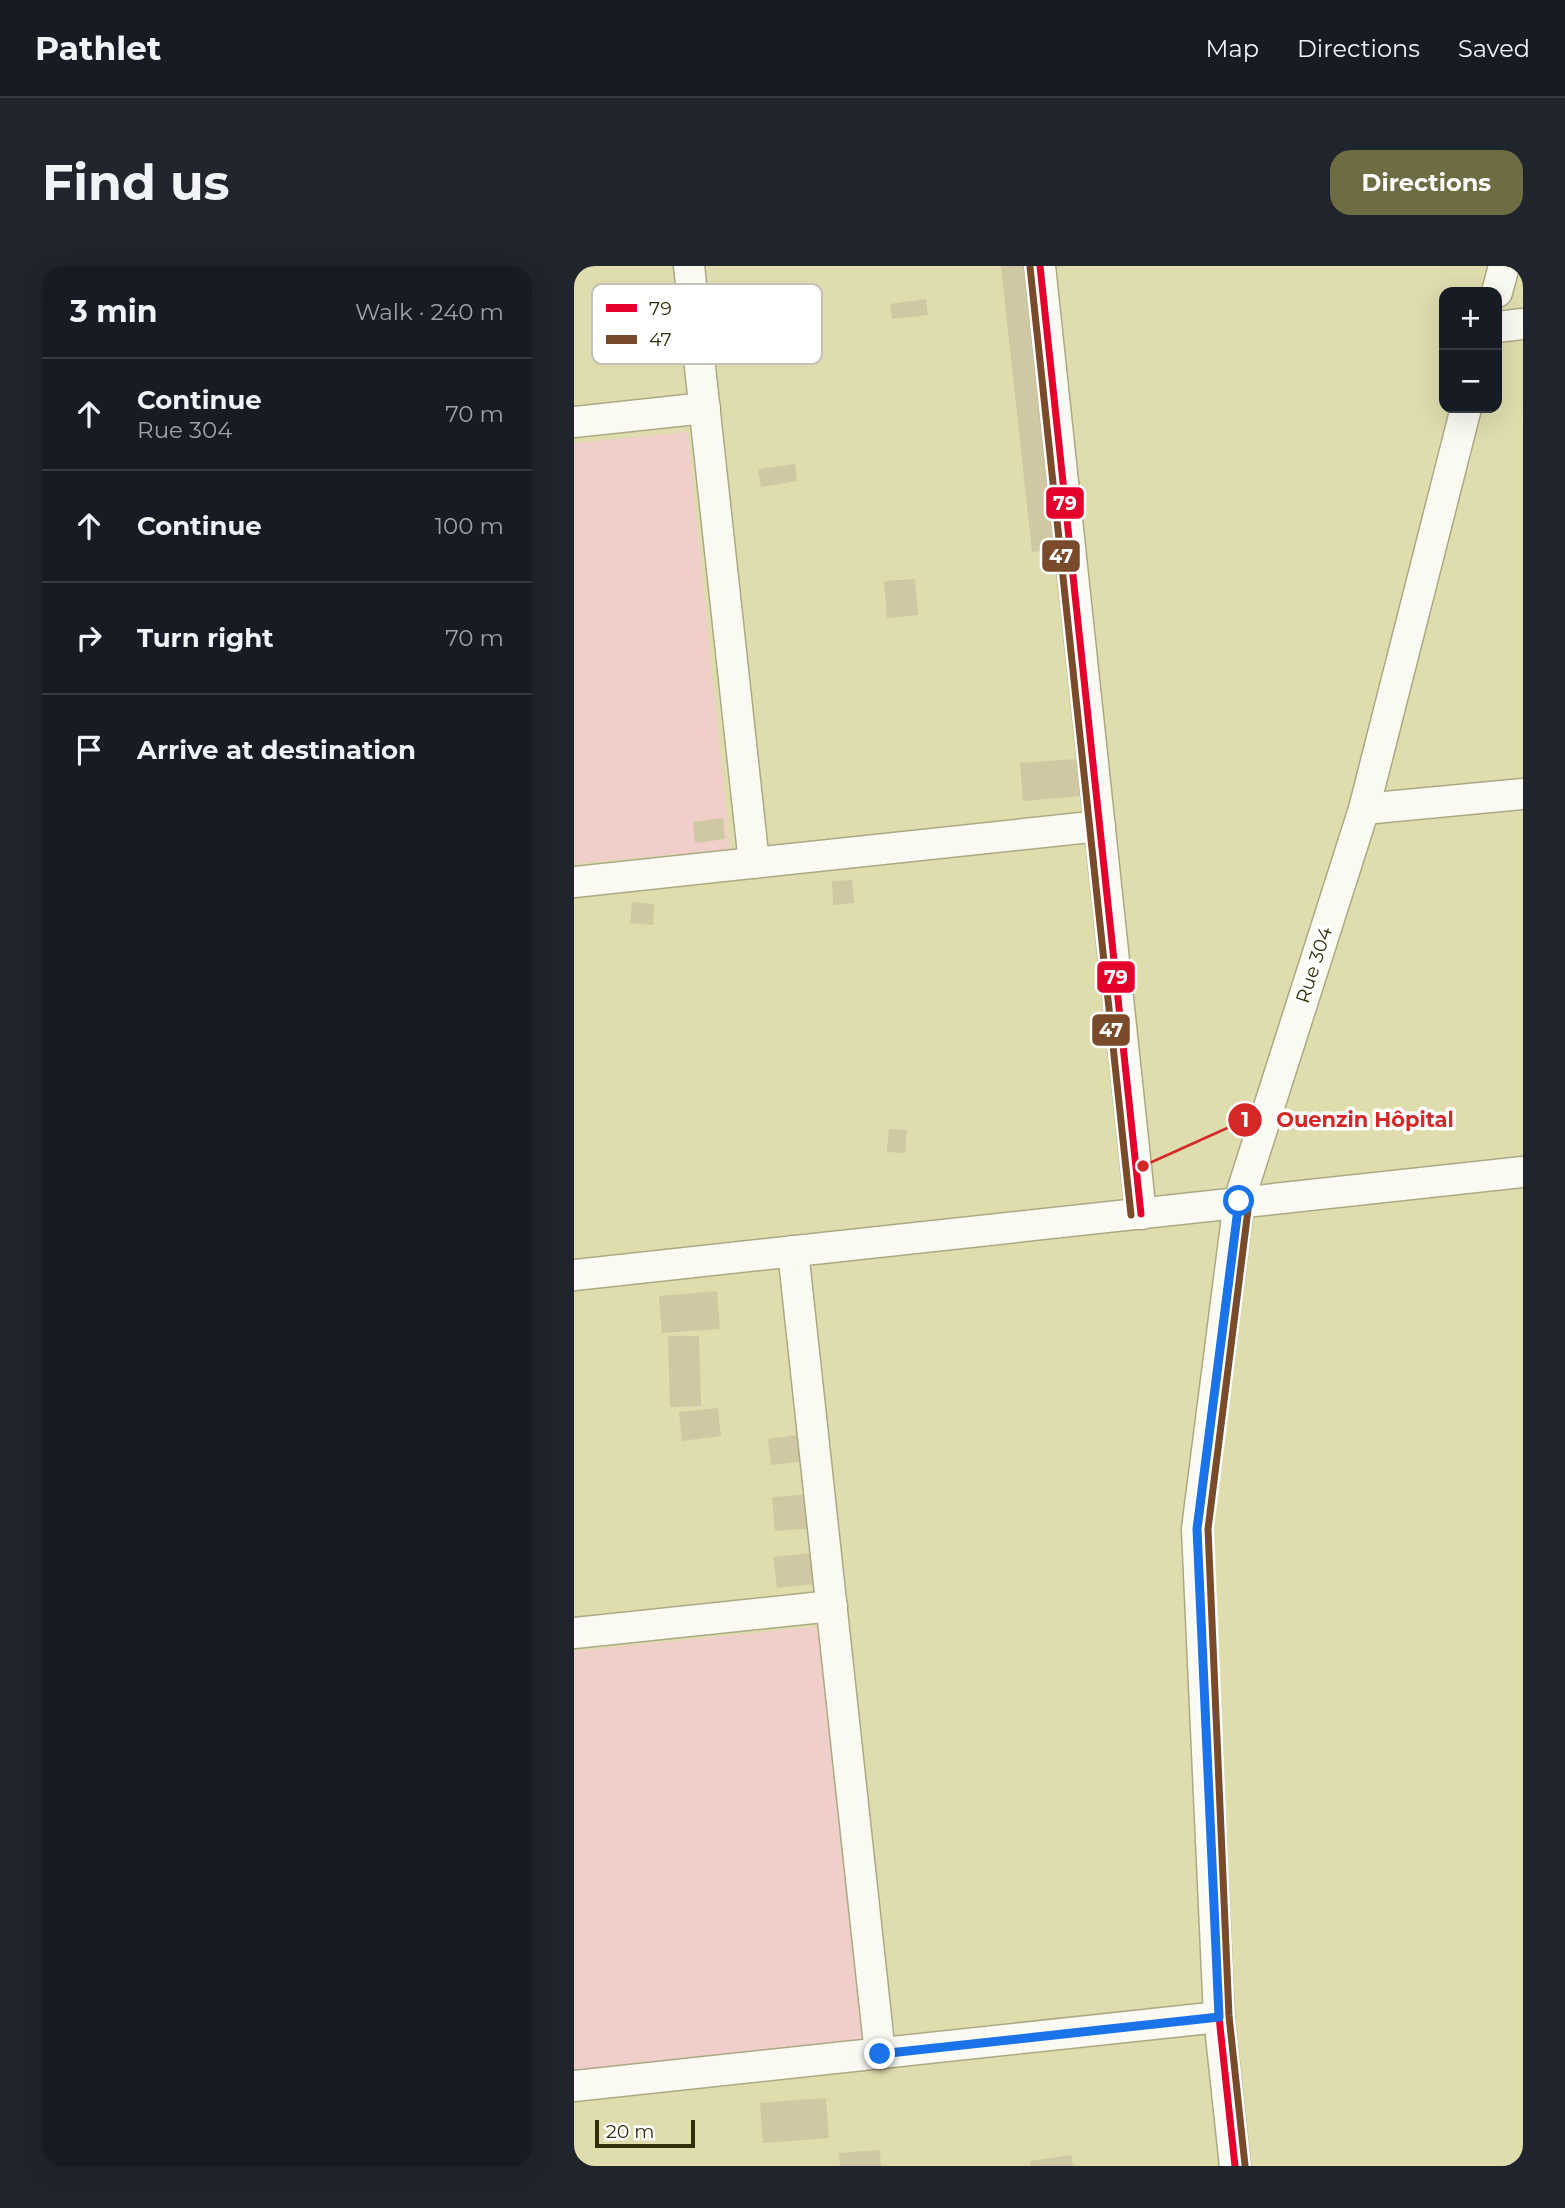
<!DOCTYPE html>
<meta charset="utf-8">
<style>
body{margin:0;font-family:Montserrat,sans-serif;background:#20242c;color:#f1f3f6}
.controls{position:absolute;right:21px;top:21px;display:grid;overflow:hidden;border-radius:14px;box-shadow:0 7px 28px #0002}
.controls button{width:63px;height:63px;display:grid;place-items:center;padding:0;border:0;border-bottom:2px solid #363941;background:#171b24;color:#f1f3f6;font:35px sans-serif}
.scale{position:absolute;left:21px;bottom:18px;width:100px;box-sizing:border-box;padding-left:7px;border:4px solid #312f0a;border-top:0;font-size:19px;line-height:24px;white-space:nowrap;color:#312f0a;-webkit-text-stroke:5px #fff;paint-order:stroke}
.stop{position:absolute;width:21px;height:21px;margin:-16px;border:5px solid #1a73e8;border-radius:50%;background:#fff}
.stop.end{background:#1a73e8;border-color:#fff;box-shadow:0 2px 7px #0008}
.list{margin:0;padding:0;list-style:none}
h2{display:flex;justify-content:space-between;align-items:center;height:91px;margin:0;padding:0 28px;font-size:30px}
h2 small{font-size:23px;font-weight:400;color:#9ea1a6}
.list li{display:grid;grid-template-columns:46px 1fr auto;gap:21px;align-items:center;box-sizing:border-box;height:112px;padding:0 28px;border-top:2px solid #363941}
.list b{display:block;font-size:26px;white-space:nowrap}
.list p{margin:0;font-size:23px;white-space:nowrap;color:#9ea1a6}
.list em{font-size:23px;font-style:normal;color:#9ea1a6}
.icon{flex:none;width:38px;height:38px;fill:none;stroke:currentColor;stroke-width:2;stroke-linecap:round;stroke-linejoin:round}
.map{position:relative;flex:none;width:949px;height:1900px;overflow:hidden;border-radius:21px}
header{display:flex;align-items:center;gap:42px;box-sizing:border-box;height:98px;padding:0 35px;background:#171b24;border-bottom:2px solid #363941}
header strong{font-size:33px}
nav{display:flex;gap:38px;margin-inline-start:auto;font-size:24px}
.intro{display:flex;align-items:center;justify-content:space-between;box-sizing:border-box;height:168px;padding:0 42px}
h1{margin:0;font-size:49px}
.button{padding:18px 32px;border-radius:21px;background:#6e6c43;color:#fff;font-size:24px;font-weight:700}
main{display:flex;gap:42px;padding:0 42px}
aside{flex:1;background:#171b24;border-radius:21px;box-shadow:0 7px 28px #0002}
.map>svg:first-child{display:block}
.green{fill:#f0ceca}
.building{fill:#cfc8a2}
.lines{fill:none;stroke-linecap:round;stroke-linejoin:round}
.minor-casing{stroke:#aba983;stroke-width:33}
.minor{stroke:#fafaf3;stroke-width:30}
.bus-1-casing{stroke:#fff;stroke-width:12}
.bus-2-casing{stroke:#fff;stroke-width:12}
.bus-1{stroke:#e4002b;stroke-width:7}
.bus-2{stroke:#7a4b2a;stroke-width:7}
.route{stroke:#1a73e8;stroke-width:9}
.labels{text-anchor:middle;dominant-baseline:central;stroke-width:7;stroke-linejoin:round;paint-order:stroke}
.street-label{font-size:19px;fill:#312f0a;stroke:#fff}
.key{fill:#fff;stroke:#c1c1b6;stroke-width:2}
.key-label{font-size:19px;fill:#312f0a}
.leader{fill:none;stroke:#d62828;stroke-width:2.5}
.callout-dot{fill:#d62828;stroke:#fff;stroke-width:2.5}
.mark-label{font-size:21px;text-anchor:middle;font-weight:bold;fill:#fff}
.callout-label{font-size:21px;text-anchor:middle;font-weight:bold;fill:#d62828;stroke:#fff;stroke-width:7;stroke-linejoin:round;paint-order:stroke}
.line-badge{stroke:#fff;stroke-width:2.5}
.badge-label{font-size:19px;text-anchor:middle;font-weight:bold;fill:#fff}
</style>
<header>
<strong>Pathlet</strong>
<nav><a>Map</a><a>Directions</a><a>Saved</a></nav>
</header>
<div class="intro"><h1>Find us</h1><a class="button">Directions</a></div>
<main>
<aside>
<h2>3 min<small>Walk · 240 m</small></h2>
<ul class="list">
<li><svg class="icon" aria-label="ahead" viewBox="0 0 24 24"><path d="M12 20V5M6 11l6-6 6 6"/></svg><div><b>Continue</b><p>Rue 304</p></div><em>70 m</em></li>
<li><svg class="icon" aria-label="ahead" viewBox="0 0 24 24"><path d="M12 20V5M6 11l6-6 6 6"/></svg><div><b>Continue</b></div><em>100 m</em></li>
<li><svg class="icon" aria-label="right" viewBox="0 0 24 24"><path d="M7 20v-9h11M14 6l5 5-5 5"/></svg><div><b>Turn right</b></div><em>70 m</em></li>
<li><svg class="icon" aria-label="arrive" viewBox="0 0 24 24"><path d="M6 21V4h12l-3 4 3 4H6"/></svg><div><b>Arrive at destination</b></div></li>
</ul>
</aside>
<div class="map">
<svg width="949" height="1900" viewBox="0 0 949 1900">
<rect width="100%" height="100%" fill="#dfddae"/>
<g class="green">
<path d="M114,166L156,583L0,598V177Z"/>
<path d="M249,1360L291,1777L0,1805V1385Z"/>
</g>
<g class="building">
<path d="M427,0H466L497,282L458,286Z"/>
<path d="M352,33L354,49L318,53L316,38Z"/>
<path d="M221,198L223,215L187,221L184,203Z"/>
<path d="M341,313L344,349L313,352L310,315Z"/>
<path d="M516,492L518,529L449,535L446,497Z"/>
<path d="M149,552L151,573L121,577L119,556Z"/>
<path d="M278,614L280,637L259,639L258,615Z"/>
<path d="M58,636L80,638L79,659L56,657Z"/>
<path d="M315,863L333,864L331,887L313,886Z"/>
<path d="M143,1025L146,1063L88,1067L85,1030Z"/>
<path d="M94,1070H125L127,1140L96,1141Z"/>
<path d="M144,1142L147,1170L108,1175L105,1146Z"/>
<path d="M231,1168L234,1195L197,1199L194,1173Z"/>
<path d="M238,1228L241,1262L201,1265L198,1231Z"/>
<path d="M237,1287L241,1318L203,1322L199,1291Z"/>
<path d="M252,1832L255,1872L189,1877L186,1837Z"/>
<path d="M306,1884L307,1900H266L265,1887Z"/>
<path d="M497,1889L499,1900H457L456,1895Z"/>
</g>
<g class="lines">
<defs>
<g id="minor">
<path d="M115,0L180,597"/>
<path d="M466,0L567,948"/>
<path d="M923,26L930,0"/>
<path d="M923,61L949,58"/>
<path d="M0,156L131,142"/>
<path d="M790,543L949,528"/>
<path d="M0,616L526,560"/>
<path d="M219,985L306,1788"/>
<path d="M0,1009L949,906"/>
<path d="M0,1367L258,1340"/>
<path d="M0,1820L645,1751"/>
<path d="M661,1900L645,1751L623,1263L665,935L790,543L892,142"/>
</g>
</defs>
<use href="#minor" class="minor-casing"/>
<use href="#minor" class="minor"/>
<defs>
<g id="bus-1">
<path d="M466,0L567,948"/>
<path d="M661,1900L645,1751L623,1263L665,935"/>
</g>
<g id="bus-2">
<path d="M456,1L557,949"/>
<path d="M671,1899L655,1750L634,1263L675,936"/>
</g>
</defs>
<use href="#bus-1" class="bus-1-casing"/>
<use href="#bus-2" class="bus-2-casing"/>
<use href="#bus-1" class="bus-1"/>
<use href="#bus-2" class="bus-2"/>
</g>
<g class="lines">
<path class="route" d="M306,1788L645,1751L623,1263L665,935"/>
</g>
<g class="labels">
<g class="street-label">
<text transform="translate(740 699) rotate(-72)">Rue 304</text>
</g>
</g>
<rect x="18" y="18" width="230" height="80" rx="10" class="key"/>
<rect x="32" y="38" width="31" height="8" fill="#e4002b"/>
<rect x="32" y="69" width="31" height="9" fill="#7a4b2a"/>
<g class="key-label">
<text x="75" y="49">79</text>
<text x="75" y="80">47</text>
</g>
<path class="leader" d="M569 900L671 854"/>
<g class="callout-dot">
<circle cx="569" cy="900" r="7"/>
<circle cx="671" cy="854" r="18"/>
</g>
<g class="mark-label">
<text x="671" y="861">1</text>
</g>
<g class="callout-label">
<text x="791" y="861">Ouenzin Hôpital</text>
</g>
<g class="line-badge">
<rect x="471" y="220" width="40" height="34" rx="7" fill="#e4002b"/>
<rect x="467" y="273" width="40" height="34" rx="7" fill="#7a4b2a"/>
<rect x="522" y="694" width="40" height="34" rx="7" fill="#e4002b"/>
<rect x="517" y="747" width="40" height="34" rx="7" fill="#7a4b2a"/>
</g>
<g class="badge-label">
<text x="491" y="244">79</text>
<text x="487" y="297">47</text>
<text x="542" y="718">79</text>
<text x="537" y="771">47</text>
</g>
</svg>
<div class="controls">
<button>+</button>
<button>−</button>
</div>
<div class="scale">20 m</div>
<div class="stop" style="left:665px;top:935px"></div>
<div class="stop end" style="left:306px;top:1788px"></div>
</div>
</main>
